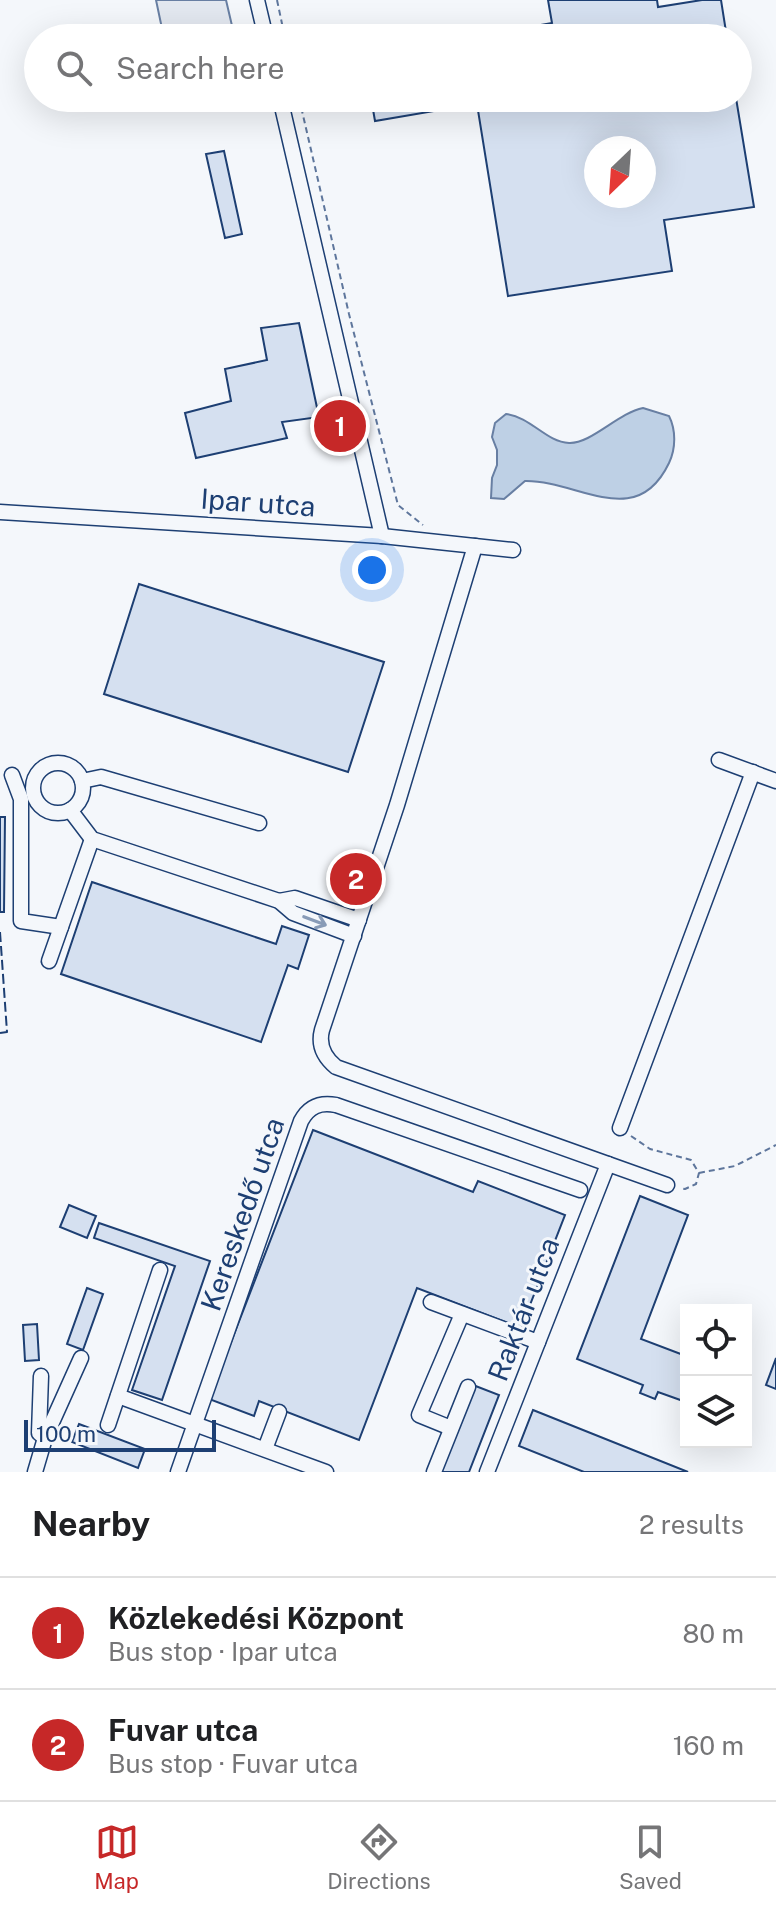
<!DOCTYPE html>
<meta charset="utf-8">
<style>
body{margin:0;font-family:"Public Sans",sans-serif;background:#f6f6f6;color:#202124}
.controls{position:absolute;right:24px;bottom:24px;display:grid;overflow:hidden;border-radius:0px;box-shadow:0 8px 32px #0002}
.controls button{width:72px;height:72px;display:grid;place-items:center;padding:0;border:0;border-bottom:2px solid #e0e0e0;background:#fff;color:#202124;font:40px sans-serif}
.compass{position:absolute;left:584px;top:136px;width:72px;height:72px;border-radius:50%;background:#fff;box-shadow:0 8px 32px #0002;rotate:205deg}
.scale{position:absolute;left:24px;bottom:20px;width:192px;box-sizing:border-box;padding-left:8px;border:4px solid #1d3f73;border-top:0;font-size:22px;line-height:28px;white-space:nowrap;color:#1d3f73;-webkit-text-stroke:6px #f4f7fb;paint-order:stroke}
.you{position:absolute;left:372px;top:570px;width:28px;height:28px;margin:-20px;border:6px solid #fff;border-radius:50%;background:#1a73e8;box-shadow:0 0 0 12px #1a73e833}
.badge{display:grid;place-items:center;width:52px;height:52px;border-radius:50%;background:#c62828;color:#fff;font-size:26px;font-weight:700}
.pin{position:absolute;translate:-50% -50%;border:4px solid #fff;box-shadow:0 2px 8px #0006}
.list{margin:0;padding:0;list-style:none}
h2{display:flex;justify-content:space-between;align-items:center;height:104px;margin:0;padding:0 32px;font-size:34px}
h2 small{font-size:26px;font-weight:400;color:#757577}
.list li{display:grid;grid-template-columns:52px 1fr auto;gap:24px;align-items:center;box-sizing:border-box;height:112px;padding:0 32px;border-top:2px solid #e0e0e0}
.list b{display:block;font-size:30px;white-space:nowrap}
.list p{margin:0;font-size:26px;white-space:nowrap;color:#757577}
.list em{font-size:26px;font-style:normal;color:#757577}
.icon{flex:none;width:44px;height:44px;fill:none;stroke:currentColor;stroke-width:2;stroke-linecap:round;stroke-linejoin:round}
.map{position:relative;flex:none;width:776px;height:1472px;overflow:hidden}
.search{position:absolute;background:#fff;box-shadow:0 8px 32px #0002;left:24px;right:24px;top:24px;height:88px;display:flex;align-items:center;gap:20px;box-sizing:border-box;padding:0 28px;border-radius:44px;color:#757577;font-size:30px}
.sheet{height:328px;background:#fff}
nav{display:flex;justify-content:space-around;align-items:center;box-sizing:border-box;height:112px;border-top:2px solid #e0e0e0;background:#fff;font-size:22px;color:#757577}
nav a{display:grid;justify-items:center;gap:4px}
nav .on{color:#c62828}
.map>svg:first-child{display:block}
.parking{fill:#e3e8f0;stroke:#687fa3;stroke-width:2}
.water{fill:#bed0e5;stroke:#687fa3;stroke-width:2}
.building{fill:#d5e0f0;stroke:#1d3f73;stroke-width:2;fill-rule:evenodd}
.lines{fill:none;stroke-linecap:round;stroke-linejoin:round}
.minor-casing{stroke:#1d3f73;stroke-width:17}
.path{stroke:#5e769c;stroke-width:2;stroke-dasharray:6 4;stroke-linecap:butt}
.minor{stroke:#f4f7fb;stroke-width:14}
.fence{stroke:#1d3f73;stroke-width:2;stroke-dasharray:10 4;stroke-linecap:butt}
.oneway{stroke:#889bb7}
.labels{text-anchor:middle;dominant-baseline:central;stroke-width:6;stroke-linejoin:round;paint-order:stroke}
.street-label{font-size:28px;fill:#1d3f73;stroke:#f4f7fb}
</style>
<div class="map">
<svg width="776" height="1472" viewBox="0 0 776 1472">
<rect width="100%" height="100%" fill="#f4f7fb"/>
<path class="parking" d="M156,0H226L233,30L197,38H164Z"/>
<path class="water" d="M643,408L669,416C676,430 676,448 669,463C636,532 578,480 525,481L504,499L491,498L492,478L497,465V450L492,437L495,423L506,414C531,417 546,442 569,443C591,444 618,413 643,408Z"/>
<g class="building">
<path d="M548,0H657L658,7L702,0H721L727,38H467L552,23Z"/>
<path d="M371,98H445L446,109L375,121Z"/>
<path d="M476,98H736L754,207L664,220L672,271L508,296ZM596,148H644V196H596Z"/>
<path d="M224,151L242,234L225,238L206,154Z"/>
<path d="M299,323L319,417L282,422L287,438L196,458L185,413L231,401L225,369L267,360L261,328Z"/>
<path d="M139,584L384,662L348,772L104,694Z"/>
<path d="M0,817H5L4,912H0Z"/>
<path d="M92,882L276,944L282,926L309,935L298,969L288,965L261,1042L61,974Z"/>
<path d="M313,1130L473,1192L478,1181L565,1215L521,1328L417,1288L359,1440L259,1401L254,1416L209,1399Z"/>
<path d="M640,1196L688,1215L641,1339L686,1356V1402L658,1392L655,1399L640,1393L643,1385L577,1359Z"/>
<path d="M69,1205L96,1216L87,1238L60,1227Z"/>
<path d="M99,1223L210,1261L162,1400L132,1390L175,1266L94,1238Z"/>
<path d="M87,1288L103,1294L83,1350L67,1344Z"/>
<path d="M37,1324L39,1360L25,1361L23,1325Z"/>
<path d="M776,1358V1389L766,1385Z"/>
<path d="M473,1385L499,1395L469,1472H439Z"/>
<path d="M533,1410L688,1472H584L519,1446Z"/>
<path d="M79,1424L145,1449L138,1468L72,1442Z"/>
</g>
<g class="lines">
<defs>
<g id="minor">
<path d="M257,0L266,38"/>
<path d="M280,98L382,536"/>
<path d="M0,512L382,536L513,550"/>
<path d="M475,546L397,805L322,1030C318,1045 324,1057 336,1067L667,1185"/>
<path d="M719,760L776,781"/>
<circle cx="58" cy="788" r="25"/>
<path d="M12,775L21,799V921L61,927"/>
<path d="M82,781L101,777L259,823"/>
<path d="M70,810L92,839L279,901L293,913L354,936"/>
<path d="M279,901L295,898L359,920"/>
<path d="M49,961L92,839"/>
<path d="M620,1128L753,772"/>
<path d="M431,1302L538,1342"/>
<path d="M41,1376L39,1433L45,1438"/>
<path d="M118,1396L326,1472"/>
<path d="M108,1425L160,1270"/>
<path d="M451,1428L419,1415L462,1314"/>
<path d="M265,1449L279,1412"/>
<path d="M35,1472L45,1438L81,1358"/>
<path d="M178,1472L301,1121C309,1106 320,1102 336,1105L580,1190"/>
<path d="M434,1472L468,1387"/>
<path d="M487,1472L608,1164"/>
</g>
</defs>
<use href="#minor" class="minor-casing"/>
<g class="path">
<path d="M277,0L285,38"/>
<path d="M299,98L349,314L398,505L423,525"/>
<path d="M631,1136L650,1149L691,1160L699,1173L696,1184L685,1189L680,1188"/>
<path d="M699,1173L735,1166L776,1145"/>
</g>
<use href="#minor" class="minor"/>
<path class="fence" d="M0,932L7,1032L0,1033"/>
</g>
<defs><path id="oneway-shaft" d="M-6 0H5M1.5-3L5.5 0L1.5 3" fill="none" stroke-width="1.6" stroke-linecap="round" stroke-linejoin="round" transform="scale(2)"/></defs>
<use class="oneway" href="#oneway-shaft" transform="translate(315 921) rotate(21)"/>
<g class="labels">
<g class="street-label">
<text transform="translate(258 502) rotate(4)">Ipar utca</text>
<text transform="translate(242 1214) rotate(-71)">Kereskedő utca</text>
<text transform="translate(523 1309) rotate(-69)">Raktár utca</text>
</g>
</g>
</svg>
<div class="controls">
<button><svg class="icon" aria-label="locate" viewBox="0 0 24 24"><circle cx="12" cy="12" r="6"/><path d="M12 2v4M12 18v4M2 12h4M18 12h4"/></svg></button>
<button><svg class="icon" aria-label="layers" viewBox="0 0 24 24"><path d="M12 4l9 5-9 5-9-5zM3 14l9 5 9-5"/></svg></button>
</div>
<svg class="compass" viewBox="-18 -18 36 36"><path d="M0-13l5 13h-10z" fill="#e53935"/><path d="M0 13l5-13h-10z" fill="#757577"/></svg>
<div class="scale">100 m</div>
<div class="you"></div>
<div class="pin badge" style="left:340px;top:426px">1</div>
<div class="pin badge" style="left:356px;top:879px">2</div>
<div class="search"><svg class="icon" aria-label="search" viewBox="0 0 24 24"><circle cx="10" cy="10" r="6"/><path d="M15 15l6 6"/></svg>Search here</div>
</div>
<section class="sheet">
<h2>Nearby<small>2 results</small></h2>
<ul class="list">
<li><span class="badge">1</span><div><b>Közlekedési Központ</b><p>Bus stop · Ipar utca</p></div><em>80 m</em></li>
<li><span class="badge">2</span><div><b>Fuvar utca</b><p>Bus stop · Fuvar utca</p></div><em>160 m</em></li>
</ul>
</section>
<nav>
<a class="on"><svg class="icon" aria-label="map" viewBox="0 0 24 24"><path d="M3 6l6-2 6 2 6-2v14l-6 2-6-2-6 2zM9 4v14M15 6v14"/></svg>Map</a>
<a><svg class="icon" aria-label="directions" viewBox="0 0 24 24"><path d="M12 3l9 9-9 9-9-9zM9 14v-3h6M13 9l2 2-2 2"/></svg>Directions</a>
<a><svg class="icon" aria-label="saved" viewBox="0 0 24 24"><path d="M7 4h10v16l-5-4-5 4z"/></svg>Saved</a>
</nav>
